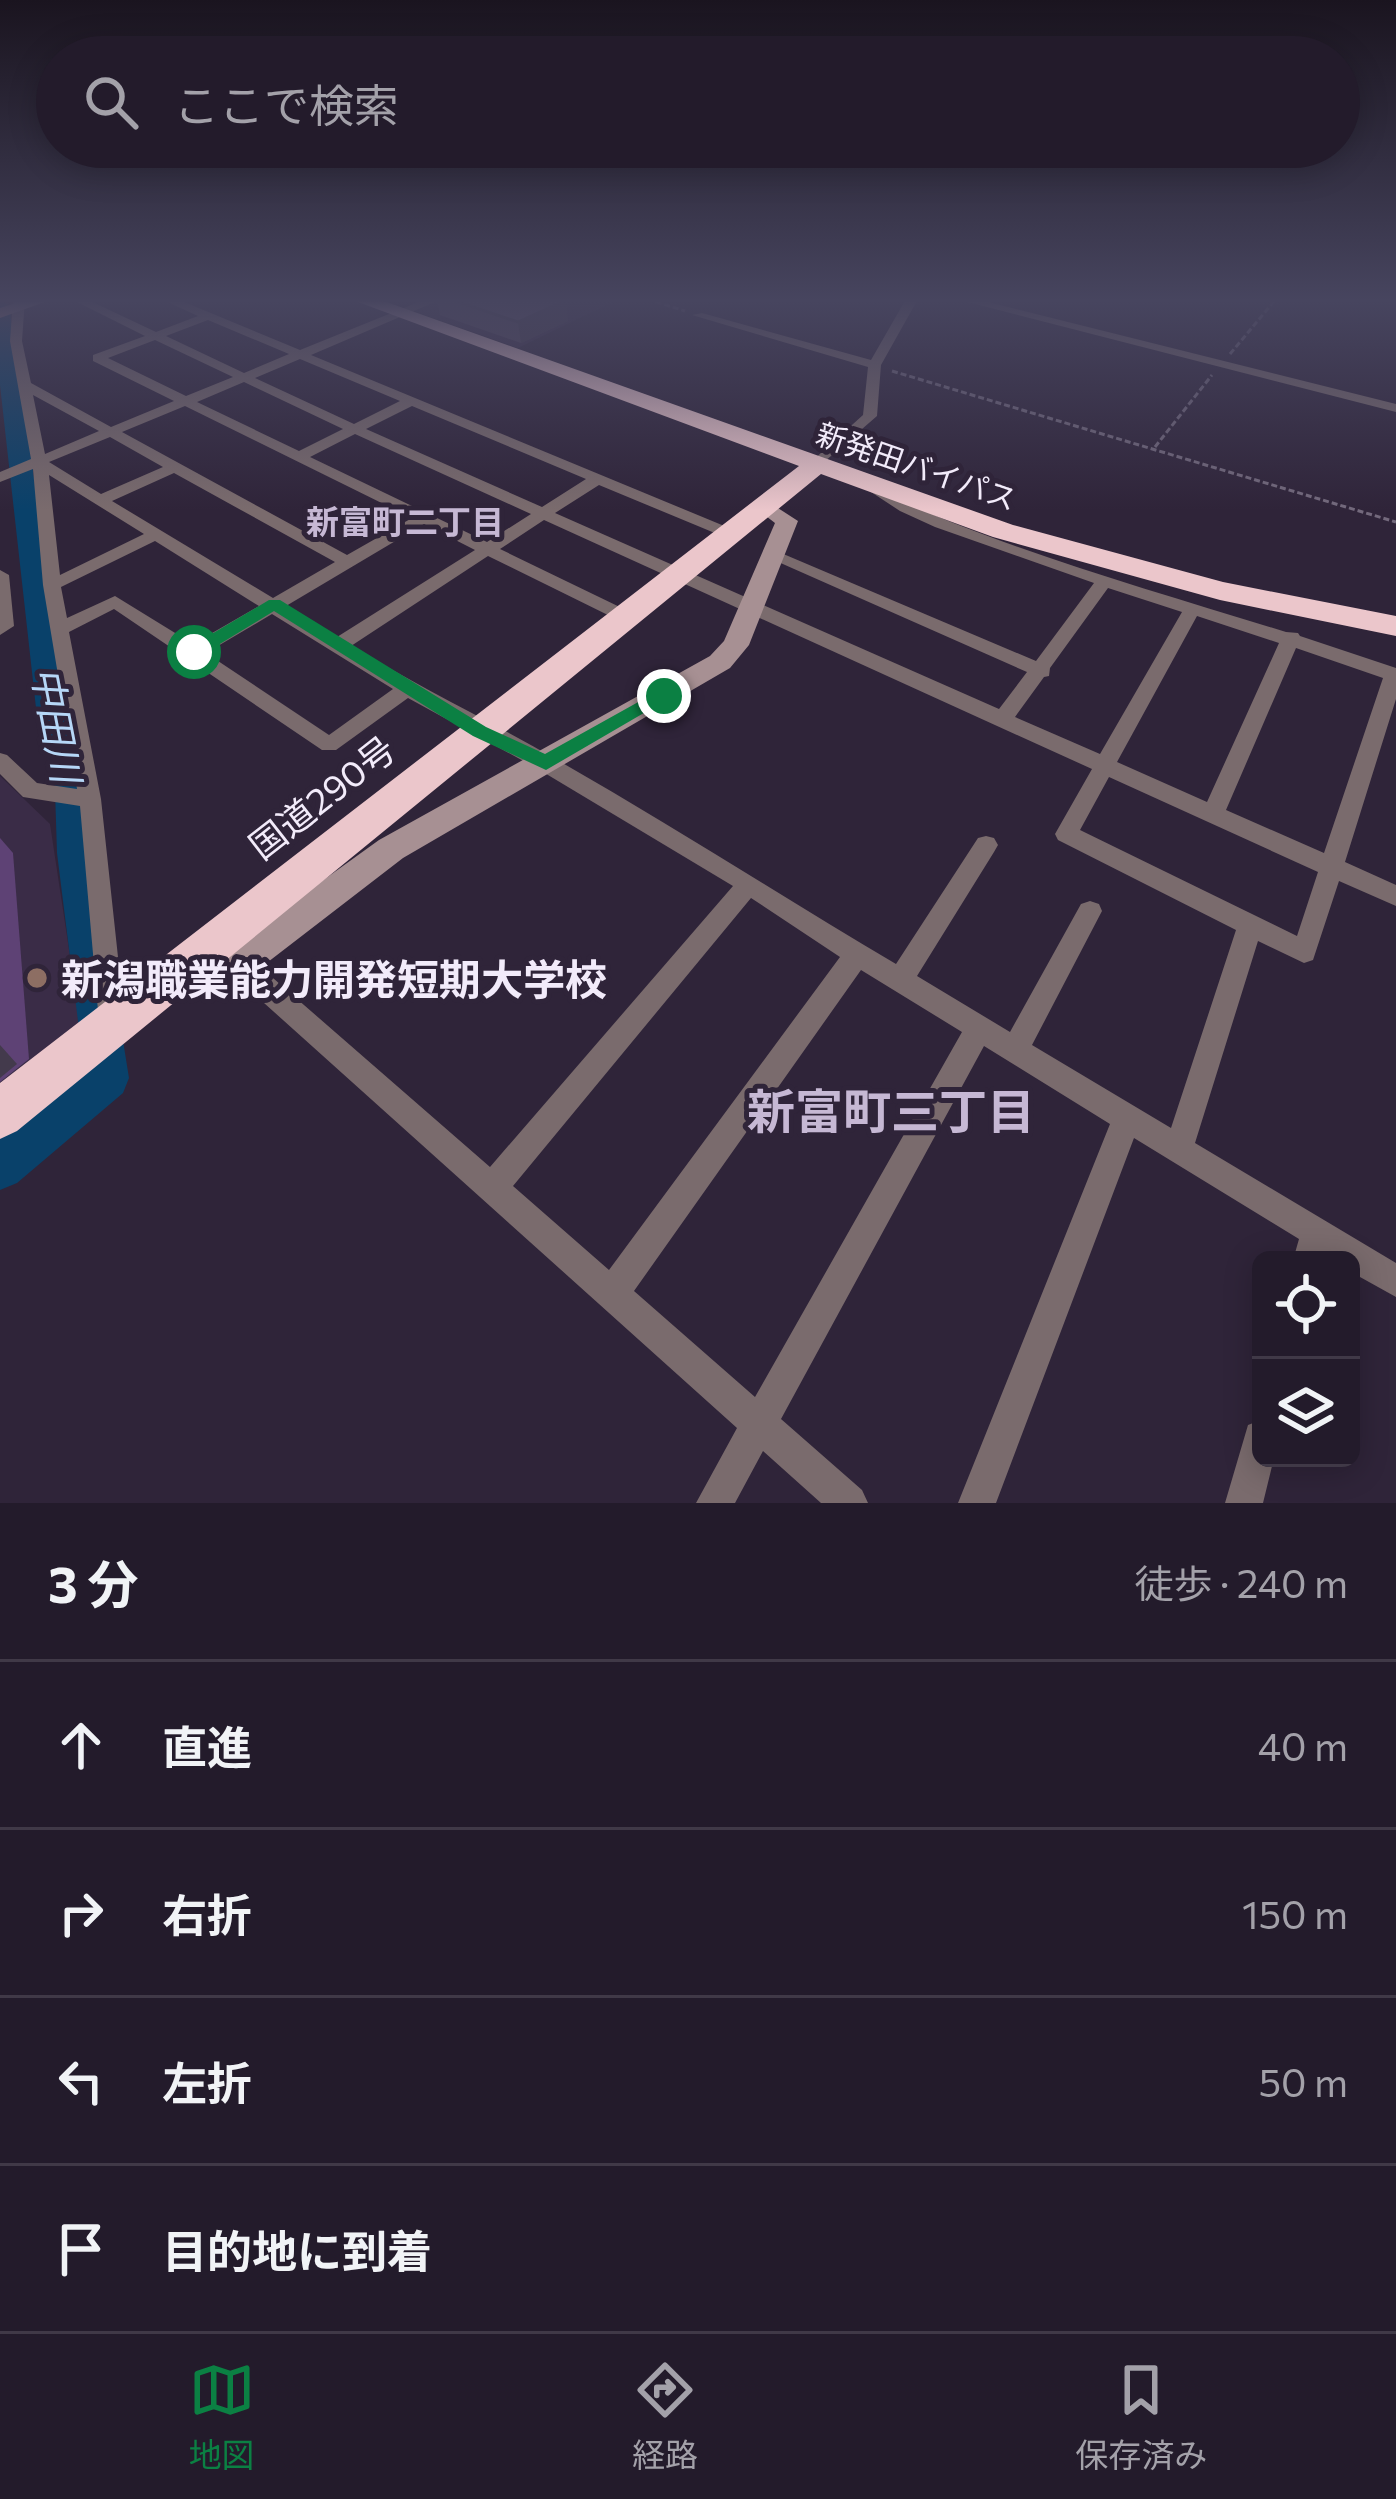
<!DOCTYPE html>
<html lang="ja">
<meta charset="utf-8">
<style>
body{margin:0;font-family:Commissioner,"Noto Sans JP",sans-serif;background:#2f2837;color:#f1f3f6}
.controls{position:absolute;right:36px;bottom:36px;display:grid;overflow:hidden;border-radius:18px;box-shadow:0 6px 30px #0003}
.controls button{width:108px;height:108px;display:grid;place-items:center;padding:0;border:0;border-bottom:3px solid #403947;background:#231b2b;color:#f1f3f6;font:60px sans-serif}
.stop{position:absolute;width:36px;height:36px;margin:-27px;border:9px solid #0b8043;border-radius:50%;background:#fff}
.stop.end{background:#0b8043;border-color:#fff;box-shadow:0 3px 12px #0008}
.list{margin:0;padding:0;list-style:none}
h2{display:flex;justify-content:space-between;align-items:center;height:156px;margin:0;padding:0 48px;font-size:51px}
h2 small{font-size:39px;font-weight:400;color:#a3a1a9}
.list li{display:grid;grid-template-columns:78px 1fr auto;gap:36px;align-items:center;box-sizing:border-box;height:168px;padding:0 48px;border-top:3px solid #403947}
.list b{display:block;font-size:45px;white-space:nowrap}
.list em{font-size:39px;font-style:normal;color:#a3a1a9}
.icon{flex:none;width:66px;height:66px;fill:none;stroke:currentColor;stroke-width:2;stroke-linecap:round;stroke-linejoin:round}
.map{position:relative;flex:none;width:1396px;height:1503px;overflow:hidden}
.search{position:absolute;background:#231b2b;box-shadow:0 6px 30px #0003;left:36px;right:36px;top:36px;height:132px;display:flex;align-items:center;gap:30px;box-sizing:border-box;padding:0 42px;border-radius:66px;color:#a3a1a9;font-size:45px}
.sheet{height:828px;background:#231b2b}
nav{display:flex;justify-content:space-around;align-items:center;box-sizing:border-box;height:168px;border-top:3px solid #403947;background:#231b2b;font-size:33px;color:#a3a1a9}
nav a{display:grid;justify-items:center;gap:6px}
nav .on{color:#0b8043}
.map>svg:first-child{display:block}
.built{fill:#3a2c47}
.green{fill:#5e4275}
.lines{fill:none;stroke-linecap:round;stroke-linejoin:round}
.river{fill:#09416a;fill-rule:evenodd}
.path{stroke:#73697c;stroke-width:3;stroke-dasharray:6 3;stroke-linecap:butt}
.street{fill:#7a6b6d;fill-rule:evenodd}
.secondary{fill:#a79093;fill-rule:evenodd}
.highway{fill:#ebc6cb;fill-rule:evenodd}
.wall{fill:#53475d}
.shaded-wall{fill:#433a4c}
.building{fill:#60536c;stroke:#433a4c;stroke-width:3}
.route{fill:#0b8043}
.education-dot{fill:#8d6e63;stroke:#2f2439;stroke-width:4.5}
.labels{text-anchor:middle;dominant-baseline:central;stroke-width:10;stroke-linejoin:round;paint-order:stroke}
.far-street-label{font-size:30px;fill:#f2ebfa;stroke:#2f2439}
.far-neighbourhood-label{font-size:33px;font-weight:bold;fill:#c6b8d4;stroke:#2f2439}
.street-label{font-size:36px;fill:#f2ebfa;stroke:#2f2439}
.water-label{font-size:39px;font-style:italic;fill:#b6d7f7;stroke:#2f2439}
.near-poi-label{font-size:42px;font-weight:bold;fill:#f2ebfa;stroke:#2f2439;text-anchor:start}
.near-neighbourhood-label{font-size:48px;font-weight:bold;fill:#c6b8d4;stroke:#2f2439}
</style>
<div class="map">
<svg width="1396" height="1503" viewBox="0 0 1396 1503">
<rect width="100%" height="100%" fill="#2f2439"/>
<g class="built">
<path d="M443,299H619L518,348L414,311Z"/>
<path d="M0,776L50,824L82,1035L0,1098Z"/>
</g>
<path class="green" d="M0,838L13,853L29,1059L0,1082Z"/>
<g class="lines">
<path class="river" d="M0,300L9,305L70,726L88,759L93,853L129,1078L123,1093L17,1183L0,1190V1136L84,1069L57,853L54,759L38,726L0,385Z"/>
<g class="path">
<path d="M647,299L685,311"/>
<path d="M1230,354L1276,299"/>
<path d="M892,371L1396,522"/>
<path d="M1155,447L1212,375"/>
</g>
<g class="street">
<path d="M13,299H25L22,341L31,383L111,427L174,401L93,361V355L145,336L71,299H86L156,332L198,316L161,299H177L300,350L426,299H442L311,355L734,530V536H722L599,485L555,513L999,709L1027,672L767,557L775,552L781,553L1036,661L1094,583L935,527L900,511L868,490L865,487L873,482C898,493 920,510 946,520C1057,564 1173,597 1286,632L1298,633L1300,636L1396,668V699L1345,862L1396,885V906L1339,881L1313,960L1304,963L1258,941L1195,1143L1396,1263V1297L1351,1272V1260H1332L1326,1256L1325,1260H1293L1299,1239L1134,1138L996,1503H958L1110,1124L984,1046L781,1419L862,1490L868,1503H821L763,1451L735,1503H696L737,1428L224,967L220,959L224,951L233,948L242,951L490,1167L733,886L538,769L408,698L336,750H322L114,609L69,632L101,799L125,1022L121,1031L112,1035L103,1031L99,1022L80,806L23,797L0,774V753L7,755L37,783L77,789L43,585L33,469L0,482V472L31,459L10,341ZM208,320L289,354L244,373L166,336ZM155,340L233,377L186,396L108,358ZM300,359L400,401L354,424L255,378ZM244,382L343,429L299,451L197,402ZM33,395L99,431L45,454ZM185,406L412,518L347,555L122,432ZM412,406L586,479L542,507L366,429ZM355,434L531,514L487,542L310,457ZM110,437L163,467L101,494L49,462ZM174,473L335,562L273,598L112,501ZM49,475L144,534L60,575ZM544,520L1092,769L1055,834L1058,840L1236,930L1171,1128L1032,1045L1102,911L1099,904L1090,901L1081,904L1010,1032L917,976L994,852L998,845L994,838L986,836L978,838L896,964C783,897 673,826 559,761C490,721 419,687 351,646L488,556L616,619H628L631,615L628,611L500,549ZM424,524L475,550L337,637L286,606ZM155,541L259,606L193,644L115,596L67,618L61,587ZM1108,588L1182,612L1100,754L1015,717L1044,677L1049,676L1050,668ZM272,614L393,689L329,735L206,653ZM1197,616L1279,643L1207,802L1117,762ZM1296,648L1383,678L1324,853L1226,810ZM1109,777L1318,872L1297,936L1080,830ZM751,898L840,957L609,1270L513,1186ZM861,970L962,1032L755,1397L634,1291Z"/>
<path d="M906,299H918L881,365L877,416L816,469L809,465L811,462L863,415L868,367L692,315L702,313L871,360Z"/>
<path d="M956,299H976L1396,404V412Z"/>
<path d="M0,570L9,575L14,626L0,635Z"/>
<path d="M1261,1420V1458H1274L1263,1503H1225L1248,1425Z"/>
</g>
<g class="secondary">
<path d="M28,299H53L0,318V308Z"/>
<path d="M764,499L798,521L749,645L730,668L403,858L251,975L238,979L225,975L220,963L225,951L379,840L710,656L724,641L775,523L753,506Z"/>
</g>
<path class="highway" d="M350,299H378L1013,525L1223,582L1396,616V636L1220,600L993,537L821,474L17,1131L0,1139V1083L799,466Z"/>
</g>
<path class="wall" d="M437,299H563L568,321L521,343L440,315Z"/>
<g class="shaded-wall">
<path d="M566,300L568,321L521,343L518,322Z"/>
<path d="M0,1045L17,1064L0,1078Z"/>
</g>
<path class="building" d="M450,299H563L566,300L518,322Z"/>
<linearGradient id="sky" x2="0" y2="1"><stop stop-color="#1a141f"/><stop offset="0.59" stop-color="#47455f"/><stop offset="1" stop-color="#47455f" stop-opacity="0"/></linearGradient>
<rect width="1396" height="510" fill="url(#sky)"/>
<path class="route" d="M269,600H280L486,727L545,754L658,691L673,696L546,770L473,736L274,611L200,656H188V648Z"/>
<circle class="education-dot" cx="37" cy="978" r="12"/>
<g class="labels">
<g class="far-street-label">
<text transform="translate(917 465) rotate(19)">新発田バイパス</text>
</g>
<g class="far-neighbourhood-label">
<text x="405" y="520">新富町二丁目</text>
</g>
<g class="street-label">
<text transform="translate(321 796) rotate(-38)">国道290号</text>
</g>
<g class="water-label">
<text transform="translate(58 724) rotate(79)">中田川</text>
</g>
<g class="near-poi-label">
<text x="61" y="978">新潟職業能力開発短期大学校</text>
</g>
<g class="near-neighbourhood-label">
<text x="891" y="1109">新富町三丁目</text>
</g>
</g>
</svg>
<div class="controls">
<button><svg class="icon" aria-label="locate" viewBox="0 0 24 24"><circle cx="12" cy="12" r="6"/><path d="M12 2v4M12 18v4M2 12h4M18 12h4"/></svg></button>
<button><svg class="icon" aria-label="layers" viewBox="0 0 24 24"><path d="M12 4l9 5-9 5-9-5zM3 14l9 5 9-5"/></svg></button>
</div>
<div class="stop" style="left:194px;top:652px"></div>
<div class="stop end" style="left:664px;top:696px"></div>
<div class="search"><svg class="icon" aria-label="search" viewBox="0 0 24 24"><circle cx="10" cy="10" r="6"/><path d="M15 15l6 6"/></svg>ここで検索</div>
</div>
<section class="sheet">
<h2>3 分<small>徒歩 · 240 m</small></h2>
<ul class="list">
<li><svg class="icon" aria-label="ahead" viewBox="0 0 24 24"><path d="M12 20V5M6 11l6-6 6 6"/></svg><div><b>直進</b></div><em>40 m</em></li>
<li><svg class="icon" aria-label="right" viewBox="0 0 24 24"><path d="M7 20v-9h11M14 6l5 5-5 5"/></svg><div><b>右折</b></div><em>150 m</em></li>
<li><svg class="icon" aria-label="left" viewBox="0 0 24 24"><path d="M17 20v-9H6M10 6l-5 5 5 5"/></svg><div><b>左折</b></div><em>50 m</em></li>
<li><svg class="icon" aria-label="arrive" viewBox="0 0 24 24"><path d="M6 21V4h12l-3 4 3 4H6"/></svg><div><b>目的地に到着</b></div></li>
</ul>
</section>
<nav>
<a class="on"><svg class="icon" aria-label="map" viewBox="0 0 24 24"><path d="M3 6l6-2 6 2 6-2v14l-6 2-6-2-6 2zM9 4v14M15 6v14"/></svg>地図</a>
<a><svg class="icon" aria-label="directions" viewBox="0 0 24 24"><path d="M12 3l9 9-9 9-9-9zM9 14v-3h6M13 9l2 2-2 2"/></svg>経路</a>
<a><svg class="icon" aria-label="saved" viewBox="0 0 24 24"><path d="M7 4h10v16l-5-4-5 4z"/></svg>保存済み</a>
</nav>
